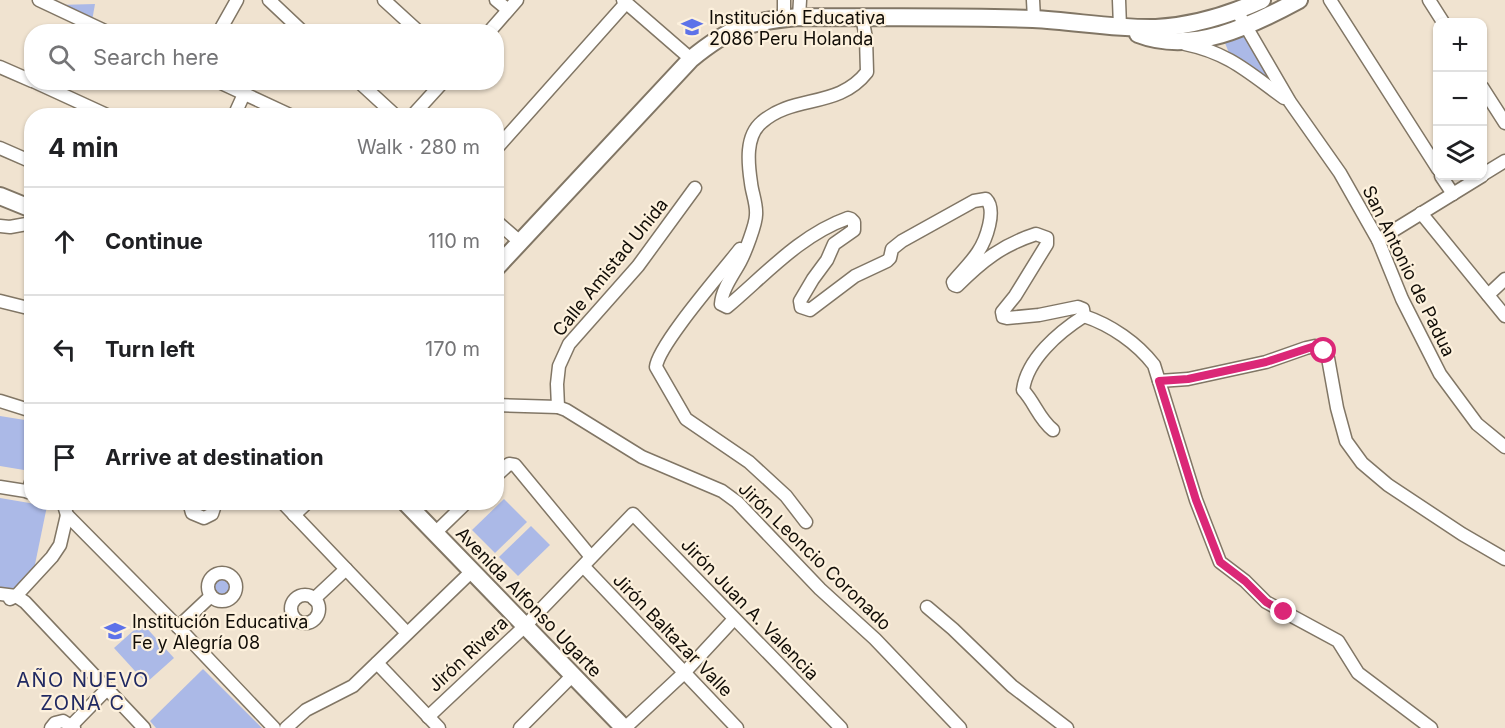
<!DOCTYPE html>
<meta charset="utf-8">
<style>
body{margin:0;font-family:Inter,sans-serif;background:#f2f2f2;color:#202124}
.controls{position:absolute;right:18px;top:18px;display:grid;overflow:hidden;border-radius:12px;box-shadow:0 2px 4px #0004}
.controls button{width:54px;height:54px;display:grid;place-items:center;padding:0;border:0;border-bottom:2px solid #e0e0e0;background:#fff;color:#202124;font:30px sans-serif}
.stop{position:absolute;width:18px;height:18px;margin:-14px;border:4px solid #db2777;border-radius:50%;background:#fff}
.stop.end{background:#db2777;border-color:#fff;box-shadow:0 2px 6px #0008}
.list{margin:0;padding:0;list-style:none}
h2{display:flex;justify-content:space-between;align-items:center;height:78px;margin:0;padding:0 24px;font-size:26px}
h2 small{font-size:20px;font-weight:400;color:#757577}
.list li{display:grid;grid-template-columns:39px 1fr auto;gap:18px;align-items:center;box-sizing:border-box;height:108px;padding:0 24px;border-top:2px solid #e0e0e0}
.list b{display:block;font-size:22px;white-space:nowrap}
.list em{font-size:20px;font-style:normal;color:#757577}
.icon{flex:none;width:33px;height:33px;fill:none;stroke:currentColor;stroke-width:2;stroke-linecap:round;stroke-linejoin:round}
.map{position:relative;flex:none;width:1505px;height:728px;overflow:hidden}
.search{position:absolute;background:#fff;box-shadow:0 2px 4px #0004;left:24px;top:24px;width:480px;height:66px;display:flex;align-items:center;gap:15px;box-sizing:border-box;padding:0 21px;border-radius:24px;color:#757577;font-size:22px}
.panel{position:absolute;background:#fff;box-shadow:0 2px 4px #0004;left:24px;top:108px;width:480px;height:402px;border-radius:24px}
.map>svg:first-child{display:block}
.green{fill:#abb9e7}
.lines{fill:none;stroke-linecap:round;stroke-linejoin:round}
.minor-casing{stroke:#817665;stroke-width:15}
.tertiary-casing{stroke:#817665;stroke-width:20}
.minor{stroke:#fff;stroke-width:12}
.tertiary{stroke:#fff;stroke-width:16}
.route{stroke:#db2777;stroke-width:8}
.labels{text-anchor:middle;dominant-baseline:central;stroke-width:4.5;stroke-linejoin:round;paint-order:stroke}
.poi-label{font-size:18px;fill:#110d07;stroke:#fdf1dd;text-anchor:start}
.street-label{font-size:18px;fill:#110d07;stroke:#fdf1dd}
.neighbourhood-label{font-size:20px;letter-spacing:1.5px;fill:#202962;stroke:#fdf1dd}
</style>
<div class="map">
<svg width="1505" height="728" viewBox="0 0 1505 728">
<rect width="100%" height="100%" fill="#f0e3d0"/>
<g class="green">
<path d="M95,4L92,21L57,5Z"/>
<path d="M1244,32L1280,89L1252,66L1229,53L1223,38Z"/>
<path d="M0,416L31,421L24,470L0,466Z"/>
<path d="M0,498L47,506L32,579L17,593L0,590Z"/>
<path d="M504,499L527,522L495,553L472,530Z"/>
<path d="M531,526L550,545L518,576L499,557Z"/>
<circle cx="221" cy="587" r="10"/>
<path d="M142,623L174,658L146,683L114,648Z"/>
<path d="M203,669L262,728H156L150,721Z"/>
</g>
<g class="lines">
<defs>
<g id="minor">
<path d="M39,0L107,32"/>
<path d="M269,0L303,32"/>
<path d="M384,0L419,32"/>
<path d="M496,0L508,10"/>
<path d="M623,0L691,59"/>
<path d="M1033,0L1034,19"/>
<path d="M1119,0L1120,27"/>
<path d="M1330,0L1438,169"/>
<path d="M1429,0L1443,22"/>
<path d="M1237,11L1290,102L1340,173L1378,240L1402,299L1440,374L1477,424L1505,447"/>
<path d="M799,17L800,0"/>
<path d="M862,17L866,38L867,72C838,109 794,94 762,122C745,136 748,163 751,183C752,193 757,204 756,215C756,224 745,253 740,262C733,275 722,289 721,304L727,307C765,275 800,235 848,218L851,219L854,222V230L834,244L827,260L813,279L800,301L801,307L810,310L855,276L887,261L890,258L892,249L902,241L974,201L986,199C997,210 986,240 978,252C971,263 961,272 953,282L954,285L957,286C982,261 1002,245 1036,234L1047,238V244L1015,296L1002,312L1003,317L1007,318L1039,315L1078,307L1083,309L1084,316C1059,332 1027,359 1023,390C1035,403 1039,419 1053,430"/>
<path d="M784,18V0"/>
<path d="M219,32L237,0"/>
<path d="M489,32L517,0"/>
<path d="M1185,44C1229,53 1249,73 1284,98"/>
<path d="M0,67L32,81"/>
<path d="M35,82L109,116"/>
<path d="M219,82L292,116"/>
<path d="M359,82L396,116"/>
<path d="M1482,87L1505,123"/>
<path d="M234,116L244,94"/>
<path d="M412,116L443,82"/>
<path d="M0,148L32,162"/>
<path d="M496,149L626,3"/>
<path d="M1482,175L1505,161"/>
<path d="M1441,176L1453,194"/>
<path d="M1421,213L1505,316"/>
<path d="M496,221L519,241"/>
<path d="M0,226L10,227L32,223"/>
<path d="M1378,240L1482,176"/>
<path d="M740,249C723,271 658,345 656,367L686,419L749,462L786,496L806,522"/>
<path d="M1488,295L1505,279"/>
<path d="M0,301L32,309"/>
<path d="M1084,316C1111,325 1137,343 1154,365L1196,500L1220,562L1245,581L1266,602L1338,641L1358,673L1431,728"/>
<path d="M1159,381L1188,379L1266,362L1306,348L1315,346L1321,348L1328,358L1337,408L1346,441L1362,463L1388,485L1462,534L1505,559"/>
<path d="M0,401L32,411"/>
<path d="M496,405L558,407L566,410L642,457L722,491L737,502L820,589L875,639L960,728"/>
<path d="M558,407L557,384L559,366L569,344L638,266L695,188"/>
<path d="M496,476L509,464L515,465L591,557"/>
<path d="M0,487L32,492"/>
<path d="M28,492L32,479"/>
<path d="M63,502L67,515L178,627L274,728"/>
<path d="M189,502L192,513L204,518L212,514L216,502"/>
<path d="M282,502L407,633"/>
<path d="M294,515L308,502"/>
<path d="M435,533L467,502"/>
<path d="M584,567L737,728"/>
<circle cx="222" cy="587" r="14"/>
<path d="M0,594L16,596L25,602L144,728"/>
<circle cx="305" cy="609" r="14"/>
<path d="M10,599L16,596L52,557L60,545L67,515"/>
<path d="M314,599L346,569"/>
<path d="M927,607L953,629L1012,686L1067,728"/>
<path d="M178,627L211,596"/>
<path d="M377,663L439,728"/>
<path d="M428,717L525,626L633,514L841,728"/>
<path d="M72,725L107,689"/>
<path d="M51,728L55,723L63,721L74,728"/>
<path d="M286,728L306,710L353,686L472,571"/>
<path d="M520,728L573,675"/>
<path d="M625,728L684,673L734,619"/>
</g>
<g id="tertiary">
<path d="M1138,34C1192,55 1251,26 1299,0"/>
<path d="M0,196L32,209"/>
<path d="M496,268L691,59C730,27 749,21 799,17C877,18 955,16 1033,19C1074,21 1115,29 1156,28C1192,26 1229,15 1262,0"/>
<path d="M405,502L624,728"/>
</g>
</defs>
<use href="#minor" class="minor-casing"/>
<use href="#tertiary" class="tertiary-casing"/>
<use href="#minor" class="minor"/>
<use href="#tertiary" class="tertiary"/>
</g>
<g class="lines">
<path class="route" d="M1284,612L1266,602L1245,581L1220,562L1196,500L1159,381L1188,379L1266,362L1315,346L1324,351"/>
</g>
<defs>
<symbol id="school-bare" viewBox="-9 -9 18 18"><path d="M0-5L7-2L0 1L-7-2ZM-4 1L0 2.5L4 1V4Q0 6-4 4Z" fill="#5d72e9" stroke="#fdf1dd" stroke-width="2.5" paint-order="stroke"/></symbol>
</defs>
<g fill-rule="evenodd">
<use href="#school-bare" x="677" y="12" width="30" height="30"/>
<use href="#school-bare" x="100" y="616" width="30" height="30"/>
</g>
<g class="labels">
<g class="poi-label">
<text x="709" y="17">Institución Educativa<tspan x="709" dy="21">2086 Peru Holanda</tspan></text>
<text x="132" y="621">Institución Educativa<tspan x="132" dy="21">Fe y Alegría 08</tspan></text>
</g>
<g class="street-label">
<text transform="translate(610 267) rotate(-51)">Calle Amistad Unida</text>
<text transform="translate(1409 271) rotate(64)">San Antonio de Padua</text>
<text transform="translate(815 556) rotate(44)">Jirón Leoncio Coronado</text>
<text transform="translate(529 602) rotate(46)">Avenida Alfonso Ugarte</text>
<text transform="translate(750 609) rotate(46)">Jirón Juan A. Valencia</text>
<text transform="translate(673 635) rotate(46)">Jirón Baltazar Valle</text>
<text transform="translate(468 654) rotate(-43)">Jirón Rivera</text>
</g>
<g class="neighbourhood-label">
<text x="83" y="680">AÑO NUEVO<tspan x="83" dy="23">ZONA C</tspan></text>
</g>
</g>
</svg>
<div class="controls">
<button>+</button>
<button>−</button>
<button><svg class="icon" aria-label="layers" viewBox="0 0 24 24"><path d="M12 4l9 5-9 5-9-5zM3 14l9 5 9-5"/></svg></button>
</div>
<div class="stop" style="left:1324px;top:351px"></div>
<div class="stop end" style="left:1284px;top:612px"></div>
<div class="search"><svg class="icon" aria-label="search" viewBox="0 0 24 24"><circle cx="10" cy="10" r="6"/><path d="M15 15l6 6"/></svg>Search here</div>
<section class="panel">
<h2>4 min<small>Walk · 280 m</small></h2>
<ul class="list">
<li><svg class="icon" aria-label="ahead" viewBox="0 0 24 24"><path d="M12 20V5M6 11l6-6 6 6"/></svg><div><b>Continue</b></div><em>110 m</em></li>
<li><svg class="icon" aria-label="left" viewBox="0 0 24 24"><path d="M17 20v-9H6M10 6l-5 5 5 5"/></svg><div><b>Turn left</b></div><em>170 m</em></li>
<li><svg class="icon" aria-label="arrive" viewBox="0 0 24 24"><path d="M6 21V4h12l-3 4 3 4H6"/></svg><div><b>Arrive at destination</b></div></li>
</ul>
</section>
</div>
